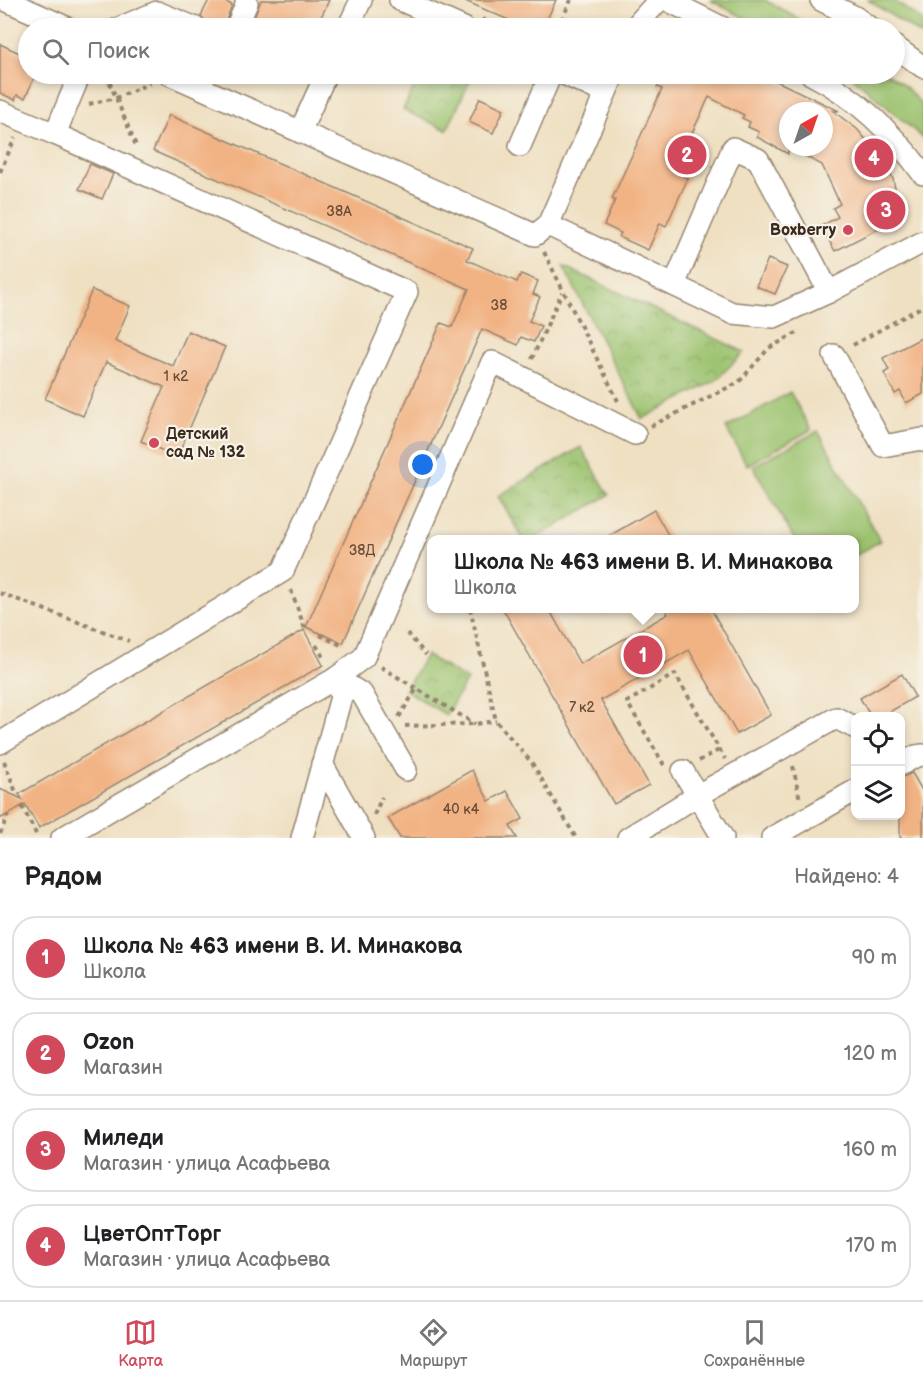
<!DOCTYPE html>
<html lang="ru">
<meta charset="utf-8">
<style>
body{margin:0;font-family:"Balsamiq Sans",sans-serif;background:#f6f6f6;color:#202124}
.controls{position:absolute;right:18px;bottom:18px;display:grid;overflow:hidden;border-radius:12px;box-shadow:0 3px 9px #0003}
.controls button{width:54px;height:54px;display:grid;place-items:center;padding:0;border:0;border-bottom:2px solid #e0e0e0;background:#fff;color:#202124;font:30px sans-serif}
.compass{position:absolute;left:779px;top:102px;width:54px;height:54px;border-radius:50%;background:#fff;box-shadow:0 3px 9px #0003;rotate:40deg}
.you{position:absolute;left:423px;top:465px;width:21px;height:21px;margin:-15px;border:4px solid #fff;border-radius:50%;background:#1a73e8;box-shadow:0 0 0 9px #1a73e833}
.badge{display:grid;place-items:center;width:39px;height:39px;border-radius:50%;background:#d1495b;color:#fff;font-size:20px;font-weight:700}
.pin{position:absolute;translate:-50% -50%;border:3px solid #fff;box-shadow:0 2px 6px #0006}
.popup{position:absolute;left:427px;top:535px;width:432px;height:78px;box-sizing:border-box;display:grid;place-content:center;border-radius:12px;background:#fff;filter:drop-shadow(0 2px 4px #0005);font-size:20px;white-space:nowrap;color:#757577}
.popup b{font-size:22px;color:#202124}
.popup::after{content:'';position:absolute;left:50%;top:100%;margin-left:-12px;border:12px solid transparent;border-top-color:#fff}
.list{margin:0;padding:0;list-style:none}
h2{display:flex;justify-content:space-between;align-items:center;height:78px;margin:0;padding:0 24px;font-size:26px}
h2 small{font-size:20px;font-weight:400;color:#757577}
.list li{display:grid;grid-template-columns:39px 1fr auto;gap:18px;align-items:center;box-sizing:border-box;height:84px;margin:0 12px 12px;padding:0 12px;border:2px solid #e0e0e0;border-radius:24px}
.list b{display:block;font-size:22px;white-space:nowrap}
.list p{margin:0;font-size:20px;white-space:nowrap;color:#757577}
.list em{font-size:20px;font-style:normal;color:#757577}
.icon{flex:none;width:33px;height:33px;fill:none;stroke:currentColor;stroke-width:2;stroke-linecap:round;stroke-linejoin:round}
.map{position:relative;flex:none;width:923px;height:838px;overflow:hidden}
.search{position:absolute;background:#fff;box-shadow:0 3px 9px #0003;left:18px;right:18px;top:18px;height:66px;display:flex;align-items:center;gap:15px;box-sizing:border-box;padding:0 21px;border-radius:33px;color:#757577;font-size:22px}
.sheet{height:462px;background:#fff}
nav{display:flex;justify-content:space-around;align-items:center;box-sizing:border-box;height:84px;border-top:2px solid #e0e0e0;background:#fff;font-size:16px;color:#757577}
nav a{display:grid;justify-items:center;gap:3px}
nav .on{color:#d1495b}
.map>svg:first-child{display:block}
.green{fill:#9cc36f;stroke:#6c7646;stroke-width:1.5}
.park{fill:url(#park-crowns);stroke:#6c7646;stroke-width:1.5}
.building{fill:#f2b384;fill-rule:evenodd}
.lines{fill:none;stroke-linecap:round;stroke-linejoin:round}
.minor-casing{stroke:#958570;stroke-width:24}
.path{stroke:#958570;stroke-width:4;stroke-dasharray:4.5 4.5;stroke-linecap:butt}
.minor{stroke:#fff;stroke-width:21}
.poi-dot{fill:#d1495b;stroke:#f7f3e8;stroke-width:2}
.labels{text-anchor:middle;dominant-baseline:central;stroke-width:4.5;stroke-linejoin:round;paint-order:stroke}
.number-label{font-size:14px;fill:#694c38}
.poi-label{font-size:16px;font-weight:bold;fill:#3b2a1e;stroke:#f7f3e8;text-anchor:end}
</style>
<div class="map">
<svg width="923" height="838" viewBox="0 0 923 838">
<defs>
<pattern id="park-crowns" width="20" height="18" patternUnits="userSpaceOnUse" patternTransform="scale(1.5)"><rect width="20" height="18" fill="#9cc36f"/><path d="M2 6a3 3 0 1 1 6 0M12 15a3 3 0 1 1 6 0" fill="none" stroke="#809f5b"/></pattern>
</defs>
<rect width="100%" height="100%" fill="#f7f3e8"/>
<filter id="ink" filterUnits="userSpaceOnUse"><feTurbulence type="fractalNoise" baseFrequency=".0167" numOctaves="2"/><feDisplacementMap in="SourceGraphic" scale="12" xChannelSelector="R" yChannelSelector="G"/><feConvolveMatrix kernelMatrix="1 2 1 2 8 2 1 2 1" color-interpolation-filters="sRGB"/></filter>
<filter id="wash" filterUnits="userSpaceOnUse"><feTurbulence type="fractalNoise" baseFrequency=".008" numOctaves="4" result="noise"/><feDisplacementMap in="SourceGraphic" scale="24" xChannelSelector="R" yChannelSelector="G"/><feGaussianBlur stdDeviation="1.35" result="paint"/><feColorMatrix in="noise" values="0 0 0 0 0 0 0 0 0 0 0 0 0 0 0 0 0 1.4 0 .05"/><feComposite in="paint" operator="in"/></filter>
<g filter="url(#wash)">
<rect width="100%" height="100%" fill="#efe0c2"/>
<g class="green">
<path d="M710,0H765L815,28H764Z"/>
<path d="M868,0H893L923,21V36Z"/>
<path d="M849,74H888L906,87L923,106V138Z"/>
<path d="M790,392L811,430L747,465L726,428Z"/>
<path d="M818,431L880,541L855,556V540L794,539L753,466Z"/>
</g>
<g class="park">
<path d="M420,74H473L447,130L403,110Z"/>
<path d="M563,266L744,352L715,381L642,419Z"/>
<path d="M581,447L609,495L534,539H523L498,496Z"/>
<path d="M426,655L467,680L446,715L405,690Z"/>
</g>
<g id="blocks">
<g class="building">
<path d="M209,0H221L232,5L223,28L207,23L201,16Z"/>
<path d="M261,0H329L316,28H250Z"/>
<path d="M463,0H556L543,28H527Z"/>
<path d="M0,44L28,57V74H36L25,98L17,95L15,100L0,93Z"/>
<path d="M664,74H762L839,111H833L857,129L884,161L893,179L897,197L892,216L878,229L835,251L821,226L838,217L833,208L840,204L822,165L788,147V154L757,137L759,132L748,127L750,122L742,118L744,115L709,97L685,148L694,152L683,176L688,178L666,226L660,223L648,250L619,237L621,233L604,225L615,200L612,199L662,89L657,87ZM788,111H824V147H788Z"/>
<path d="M480,98L504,109L493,133L469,122Z"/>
<path d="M169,115L473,248L467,260L517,282L521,274L538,281L533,294L540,297L529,321L541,326L534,342L521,337L518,345L482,329L343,643L306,627L441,323L452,327L469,289L153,151Z"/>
<path d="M90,164L113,174L102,199L79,189Z"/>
<path d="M768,259L787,267L775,294L756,286Z"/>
<path d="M92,290L130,306L115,341L173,366L188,331L225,347L177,457L141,441L164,387L106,362L83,416L45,399Z"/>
<path d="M923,337V394L906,403L900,391L895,394L884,373L889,370L883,358Z"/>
<path d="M654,510L671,540H602Z"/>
<path d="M503,609H549L580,664L668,614L665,609H711L771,715L737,734L689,650L601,700L649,785L614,804Z"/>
<path d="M304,630L323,665L39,828L25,804L0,819V789L22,799L19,794Z"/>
<path d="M902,674L915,697L881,717H871L860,698Z"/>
<path d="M472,770L489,801L507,791L523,819L510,826L517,838H400L388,818Z"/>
<path d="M912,773L923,792V838H900V778Z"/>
</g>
</g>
</g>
<g filter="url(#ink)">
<use href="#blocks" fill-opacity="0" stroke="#958570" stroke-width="1.5"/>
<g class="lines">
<defs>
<g id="minor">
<path d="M5,0L68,28"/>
<path d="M400,0L464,28"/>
<path d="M667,0L723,28"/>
<path d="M821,0L855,17L870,28"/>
<path d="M119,28L157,12L196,28"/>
<path d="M236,28L247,3L246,0"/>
<path d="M348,28L361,0"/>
<path d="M634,28L659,0"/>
<path d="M894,46L923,67"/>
<path d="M169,74L535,235L548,225L614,74"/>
<path d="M564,74L605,93"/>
<path d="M811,74C855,96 894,134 923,174"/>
<path d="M0,111L55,134L80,74"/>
<path d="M300,132L326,74"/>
<path d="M520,146L551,74"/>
<path d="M548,225L732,313L774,317L829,292L923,242"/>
<path d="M674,285L733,148L758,159L829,292"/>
<path d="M834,355L883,446L922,439L923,441"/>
<path d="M336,678L362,694L406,770"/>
<path d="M0,743L283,571L407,292L55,134"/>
<path d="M322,764L364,838"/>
<path d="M900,765L916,756L923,755"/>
<path d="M683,771L723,838"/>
<path d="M62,838L336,678L364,657L492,362L635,434"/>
<path d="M302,838L341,697L336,678"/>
<path d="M628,838L698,795L836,718L856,728"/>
<path d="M772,838L856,790"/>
</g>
</defs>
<use href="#minor" class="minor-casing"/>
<g class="path">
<path d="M482,19L503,28"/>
<path d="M558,28L571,0"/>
<path d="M106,74L137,148"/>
<path d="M89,104L116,98L150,83"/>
<path d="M0,172L15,138"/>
<path d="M544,252L618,401"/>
<path d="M853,345L923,306"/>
<path d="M532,359L562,292"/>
<path d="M651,426L739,382L769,348L800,331"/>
<path d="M291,590L305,629"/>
<path d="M0,593L129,641"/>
<path d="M470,608L496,721L532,763L576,838"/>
<path d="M407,633L426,655"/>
<path d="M320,635L343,646"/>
<path d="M316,645L325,660"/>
<path d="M381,667L475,724"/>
<path d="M399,717L417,688"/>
<path d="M405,726L475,724L496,721"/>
<path d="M4,761L17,795"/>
<path d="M699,761L719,750"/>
<path d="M664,765L627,702L675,674L725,759"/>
<path d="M793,766L800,800"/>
<path d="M22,806L38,838"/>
<path d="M374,815L382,797"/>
<path d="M0,834L8,815"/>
</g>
<use href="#minor" class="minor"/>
</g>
</g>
<g class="poi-dot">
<circle cx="848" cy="230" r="6"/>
<circle cx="154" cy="443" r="6"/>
</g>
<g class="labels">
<g class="number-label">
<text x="339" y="211">38А</text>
<text x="499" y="305">38</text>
<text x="176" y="376">1 к2</text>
<text x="362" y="550">38Д</text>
<text x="582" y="707">7 к2</text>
<text x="461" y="809">40 к4</text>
</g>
<g class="poi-label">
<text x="836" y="230">Boxberry</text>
<text x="166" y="434" text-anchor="start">Детский<tspan x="166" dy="18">сад № 132</tspan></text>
</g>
</g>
</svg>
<div class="controls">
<button><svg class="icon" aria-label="locate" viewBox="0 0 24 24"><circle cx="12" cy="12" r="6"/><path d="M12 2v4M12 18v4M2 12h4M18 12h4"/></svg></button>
<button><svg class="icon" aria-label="layers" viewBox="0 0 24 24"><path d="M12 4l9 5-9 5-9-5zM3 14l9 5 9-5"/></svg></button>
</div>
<svg class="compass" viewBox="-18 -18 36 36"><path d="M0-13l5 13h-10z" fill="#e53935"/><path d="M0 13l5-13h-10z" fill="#757577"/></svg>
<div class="you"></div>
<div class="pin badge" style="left:643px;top:655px">1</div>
<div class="popup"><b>Школа № 463 имени В. И. Минакова</b>Школа</div>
<div class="pin badge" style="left:687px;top:155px">2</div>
<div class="pin badge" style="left:886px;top:210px">3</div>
<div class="pin badge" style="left:874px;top:158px">4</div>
<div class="search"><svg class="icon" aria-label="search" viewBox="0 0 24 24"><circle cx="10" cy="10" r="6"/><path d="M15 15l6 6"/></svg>Поиск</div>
</div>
<section class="sheet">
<h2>Рядом<small>Найдено: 4</small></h2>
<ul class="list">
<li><span class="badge">1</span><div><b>Школа № 463 имени В. И. Минакова</b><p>Школа</p></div><em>90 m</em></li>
<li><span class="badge">2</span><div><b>Ozon</b><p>Магазин</p></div><em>120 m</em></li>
<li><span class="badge">3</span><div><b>Миледи</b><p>Магазин · улица Асафьева</p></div><em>160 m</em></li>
<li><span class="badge">4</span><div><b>ЦветОптТорг</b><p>Магазин · улица Асафьева</p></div><em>170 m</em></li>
</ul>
</section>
<nav>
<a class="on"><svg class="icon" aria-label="map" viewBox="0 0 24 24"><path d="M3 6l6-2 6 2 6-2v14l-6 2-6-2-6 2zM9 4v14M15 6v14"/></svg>Карта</a>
<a><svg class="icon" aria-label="directions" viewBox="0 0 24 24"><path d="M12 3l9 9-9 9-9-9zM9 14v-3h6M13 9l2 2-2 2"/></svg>Маршрут</a>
<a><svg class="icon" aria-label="saved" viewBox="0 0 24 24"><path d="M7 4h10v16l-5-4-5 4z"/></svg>Сохранённые</a>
</nav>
